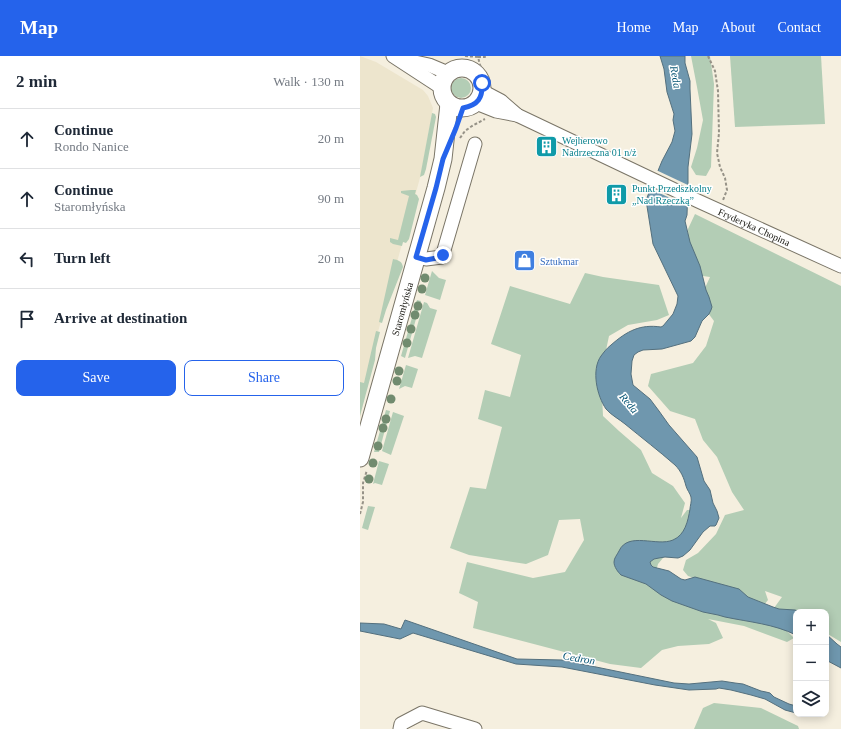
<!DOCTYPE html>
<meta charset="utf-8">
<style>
body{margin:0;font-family:Georgia,serif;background:#f2f2f3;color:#1f2937}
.controls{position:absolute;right:12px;bottom:12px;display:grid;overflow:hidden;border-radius:8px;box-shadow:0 2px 10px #0003}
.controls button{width:36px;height:36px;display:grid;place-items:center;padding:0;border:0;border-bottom:1px solid #e0e1e3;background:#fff;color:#1f2937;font:20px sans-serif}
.stop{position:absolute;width:12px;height:12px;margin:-9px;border:3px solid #2563eb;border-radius:50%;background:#fff}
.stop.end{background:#2563eb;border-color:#fff;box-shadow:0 1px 4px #0008}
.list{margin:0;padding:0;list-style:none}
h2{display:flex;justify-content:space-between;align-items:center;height:52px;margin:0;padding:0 16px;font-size:17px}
h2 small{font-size:13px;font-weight:400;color:#747a83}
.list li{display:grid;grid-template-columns:26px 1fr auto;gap:12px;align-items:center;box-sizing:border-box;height:60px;padding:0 16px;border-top:1px solid #e0e1e3}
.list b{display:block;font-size:15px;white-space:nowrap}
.list p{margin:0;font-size:13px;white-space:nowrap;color:#747a83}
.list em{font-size:13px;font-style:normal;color:#747a83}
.actions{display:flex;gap:8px;padding:12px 16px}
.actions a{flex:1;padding:9px 0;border:1px solid #2563eb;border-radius:8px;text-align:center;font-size:14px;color:#2563eb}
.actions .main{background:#2563eb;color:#fff}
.icon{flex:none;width:22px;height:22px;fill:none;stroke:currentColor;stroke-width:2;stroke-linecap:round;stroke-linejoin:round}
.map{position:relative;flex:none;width:481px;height:673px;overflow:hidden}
header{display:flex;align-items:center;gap:24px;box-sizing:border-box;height:56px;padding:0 20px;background:#2563eb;color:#fff}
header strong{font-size:19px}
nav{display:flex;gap:22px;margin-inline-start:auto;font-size:14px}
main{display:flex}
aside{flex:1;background:#fff}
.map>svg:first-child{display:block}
.built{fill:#ede5cd}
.green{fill:#b3cdb5}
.water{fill:#6f97ae;stroke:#54707e}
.pier{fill:#f5efdf}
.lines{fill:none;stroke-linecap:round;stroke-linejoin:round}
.minor-casing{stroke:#7a7567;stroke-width:15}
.major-casing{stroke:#7a7567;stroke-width:19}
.path{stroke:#969287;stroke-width:2;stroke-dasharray:3 2;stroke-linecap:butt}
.minor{stroke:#fff;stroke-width:13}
.major{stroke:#fff;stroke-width:17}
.tree{fill:#718b6f}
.route{stroke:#2563eb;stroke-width:5}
.labels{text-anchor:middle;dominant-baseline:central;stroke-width:3;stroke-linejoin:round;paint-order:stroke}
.culture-label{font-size:10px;fill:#0d838f;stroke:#fff;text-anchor:start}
.street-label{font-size:10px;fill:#15140e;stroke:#fff}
.shop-label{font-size:10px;fill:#366cbe;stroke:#fff;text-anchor:start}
.water-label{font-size:11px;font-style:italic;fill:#065474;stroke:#fff}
</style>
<header>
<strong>Map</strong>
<nav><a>Home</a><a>Map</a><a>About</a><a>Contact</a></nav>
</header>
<main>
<aside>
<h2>2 min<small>Walk · 130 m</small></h2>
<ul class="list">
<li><svg class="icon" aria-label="ahead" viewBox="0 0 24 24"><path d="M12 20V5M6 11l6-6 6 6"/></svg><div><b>Continue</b><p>Rondo Nanice</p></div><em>20 m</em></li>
<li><svg class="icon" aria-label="ahead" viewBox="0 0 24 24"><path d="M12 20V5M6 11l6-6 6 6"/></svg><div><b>Continue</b><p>Staromłyńska</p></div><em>90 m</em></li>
<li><svg class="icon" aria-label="left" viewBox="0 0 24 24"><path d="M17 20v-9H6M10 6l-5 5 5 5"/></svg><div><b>Turn left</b></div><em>20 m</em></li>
<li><svg class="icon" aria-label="arrive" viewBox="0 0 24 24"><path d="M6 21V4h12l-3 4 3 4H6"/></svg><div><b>Arrive at destination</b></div></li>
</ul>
<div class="actions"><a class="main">Save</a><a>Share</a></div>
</aside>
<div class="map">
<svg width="481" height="673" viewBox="0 0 481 673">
<rect width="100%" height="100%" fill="#f5efdf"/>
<path class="built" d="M0,0L16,6L63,34L68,40L73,52L61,118L18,276L0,362Z"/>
<g class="green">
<path d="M331,0H350L354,28L351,111L346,120L336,119L331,111L337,92L343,64L337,31Z"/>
<path d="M370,0H461L465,68L375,71Z"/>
<circle cx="101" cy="32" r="10"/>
<path d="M72,57L75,58L76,61L66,113L64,119L60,121Z"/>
<path d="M51,134H56L55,138L57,139L59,143L49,183L46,187L43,186L42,190L33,188L30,186V182L38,184L49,140L41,137V135Z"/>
<path d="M335,158L481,230V586L466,577V556H436V560L414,552L422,541L405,535L408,544L404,549L360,531L328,520L323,514L326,504L338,497L356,478L365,459L384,454L372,436L357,401L343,384L335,363L310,355L288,330L291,318L333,307L346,290L354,265L339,245L350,221L336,219L329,204L328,173Z"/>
<path d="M33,203C38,204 42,205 43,211L26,254L22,267L19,266Z"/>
<path d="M72,215L79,222L86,224L80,244L65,239Z"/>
<path d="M225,217L243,221L299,229L309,259L297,264L268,269L249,280L241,318L243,360L259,375L281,394L292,417L313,430L325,447L321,462L327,454H334L332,467L298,508L295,519L426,574L434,582L427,586L384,570L348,563L356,567L363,582L349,588L318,590L302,594L281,612L250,608L113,572L118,546L99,537L107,506L173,522L205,516L224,484L220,463L199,464L188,499L166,508L109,499L90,492L110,431L126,433L142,371L118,363L125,334L150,341L161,299L131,288L150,230L210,248Z"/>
<path d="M57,244L61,245L45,302L41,300Z"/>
<path d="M64,246L67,247L70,252L77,254L62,302L55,300L48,302Z"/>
<path d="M16,275L20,276L16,292L15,304L0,360V326L4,327Z"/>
<path d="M46,309L58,313L52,332L45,330L39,333Z"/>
<path d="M26,354L30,355L19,396H14Z"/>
<path d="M33,356L44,360L31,399L22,395Z"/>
<path d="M19,405L29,408L22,429L15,427L13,428Z"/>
<path d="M8,450L15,451L8,474L2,472Z"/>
<path d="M354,647L401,652L438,670L439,673H334L343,652Z"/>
</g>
<g class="water">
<path d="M300,0H325V7L330,25V33L332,78L328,111V129L327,159L325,165L330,186L340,210L346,234L349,241L352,251L351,254L349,258L342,265L335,281L331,285L302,293L283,294L278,296L274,299L272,305L271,318L273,329L290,343L299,355L309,369L337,401L344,425L350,434L353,447L357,455L359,462L356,469L355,470H350L343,476L330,494L323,500L318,502L305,501L299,502L294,503L290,506L291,509L293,511L309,515L321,523L325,524L335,521L379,533L388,541L413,551L419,553L435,554L440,556H436V579C414,568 389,566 365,561L358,559L343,556L312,545L301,539L286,528L261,519C258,516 254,511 254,506C254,502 257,499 259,495C268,475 297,491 313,484C325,479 328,465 330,453C330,450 332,445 331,441C330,437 327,434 326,430C324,422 321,415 315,409C299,395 282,382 265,368C259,363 251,359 246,353C237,340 231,314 241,300C244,296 247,292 251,289C267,275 280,268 301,271L303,270L313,258L317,248L318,240L293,188L286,144L302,105L312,86L315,75L313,64L314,58L307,36L304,13Z"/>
<path d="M45,564L157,603L202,604L314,627L329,628L362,625L375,627L383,628L401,635L406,636L410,637L414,641L429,648L436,650V657L425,654L405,643L391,639L371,634L359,632L356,633L329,634L295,629L202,611L156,608L53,577L40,583L0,575V567L24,568L41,573Z"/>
<path d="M466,578L477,588L481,591V612L466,604Z"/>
</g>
<path class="pier" d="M296,114L330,130L329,151L289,132Z"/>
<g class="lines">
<defs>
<g id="minor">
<path d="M33,0L82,32"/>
<path d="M45,4L69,9L88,17"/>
<path id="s1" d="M122,35L141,45L157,59L338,145L481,210"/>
<path d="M116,47L136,55L157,59"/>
<path d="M56,201L66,203L82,201L115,88"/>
<path d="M40,673L41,668L62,657L115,673"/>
</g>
<g id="major">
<circle cx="102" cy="32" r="20"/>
<path id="s2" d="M0,402L76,132L83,103L89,48"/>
</g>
</defs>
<use href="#minor" class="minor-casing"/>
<use href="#major" class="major-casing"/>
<g class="path">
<path d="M105,0L118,1L120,9L128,25"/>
<path d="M348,0L355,15L358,35L359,77L357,97L360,111L365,122L367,134L363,144"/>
<path d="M118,1H125L124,0"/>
<path d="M100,82L105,75L112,70L125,63"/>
<path d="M0,458L3,446V427L7,414"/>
</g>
<use href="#minor" class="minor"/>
<use href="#major" class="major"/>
</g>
<g class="tree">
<circle cx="65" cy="222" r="4.5"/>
<circle cx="62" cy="233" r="4.5"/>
<circle cx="58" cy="250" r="4.5"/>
<circle cx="55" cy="259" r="4.5"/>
<circle cx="51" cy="273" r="4.5"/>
<circle cx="47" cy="287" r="4.5"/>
<circle cx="39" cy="315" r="4.5"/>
<circle cx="37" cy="325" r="4.5"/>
<circle cx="31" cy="343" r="4.5"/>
<circle cx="26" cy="363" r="4.5"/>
<circle cx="23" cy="372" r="4.5"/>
<circle cx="18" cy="390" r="4.5"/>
<circle cx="13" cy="407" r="4.5"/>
<circle cx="9" cy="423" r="4.5"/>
</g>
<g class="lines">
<path class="route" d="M83,199L82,201L66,204L56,201L76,132L83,103L96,72L103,52C118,49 123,42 122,27"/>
</g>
<defs>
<symbol id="building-square" viewBox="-11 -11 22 22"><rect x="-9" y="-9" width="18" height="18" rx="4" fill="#0f9aa8" stroke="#fff"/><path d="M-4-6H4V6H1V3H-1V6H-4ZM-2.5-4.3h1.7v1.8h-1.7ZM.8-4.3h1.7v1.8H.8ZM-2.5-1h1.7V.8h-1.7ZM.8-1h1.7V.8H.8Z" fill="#fff"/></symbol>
<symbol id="shop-square" viewBox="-11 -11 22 22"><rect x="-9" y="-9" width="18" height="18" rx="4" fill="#3f7fe0" stroke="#fff"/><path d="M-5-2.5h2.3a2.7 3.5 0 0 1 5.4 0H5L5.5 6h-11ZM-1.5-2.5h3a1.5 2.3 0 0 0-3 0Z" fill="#fff"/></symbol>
</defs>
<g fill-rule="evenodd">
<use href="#building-square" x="174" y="78" width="25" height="25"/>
<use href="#building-square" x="244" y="126" width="25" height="25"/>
<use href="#shop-square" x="152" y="192" width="25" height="25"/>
</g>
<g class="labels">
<g class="culture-label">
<text x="202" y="84">Wejherowo<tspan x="202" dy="12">Nadrzeczna 01 n/ż</tspan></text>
<text x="272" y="132">Punkt Przedszkolny<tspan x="272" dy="12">„Nad Rzeczką”</tspan></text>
</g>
<g class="street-label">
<text stroke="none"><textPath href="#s1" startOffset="305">Fryderyka Chopina</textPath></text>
<text stroke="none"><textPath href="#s2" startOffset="155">Staromłyńska</textPath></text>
</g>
<g class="shop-label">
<text x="180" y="205">Sztukmar</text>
</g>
<g class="water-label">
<text transform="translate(316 21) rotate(80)">Reda</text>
<text transform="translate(269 347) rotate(50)">Reda</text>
<text transform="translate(219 602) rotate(10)">Cedron</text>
</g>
</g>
</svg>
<div class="controls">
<button>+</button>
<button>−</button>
<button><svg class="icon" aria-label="layers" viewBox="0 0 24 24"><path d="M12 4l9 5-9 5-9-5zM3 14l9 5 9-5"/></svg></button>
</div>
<div class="stop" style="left:122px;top:27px"></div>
<div class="stop end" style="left:83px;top:199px"></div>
</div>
</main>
